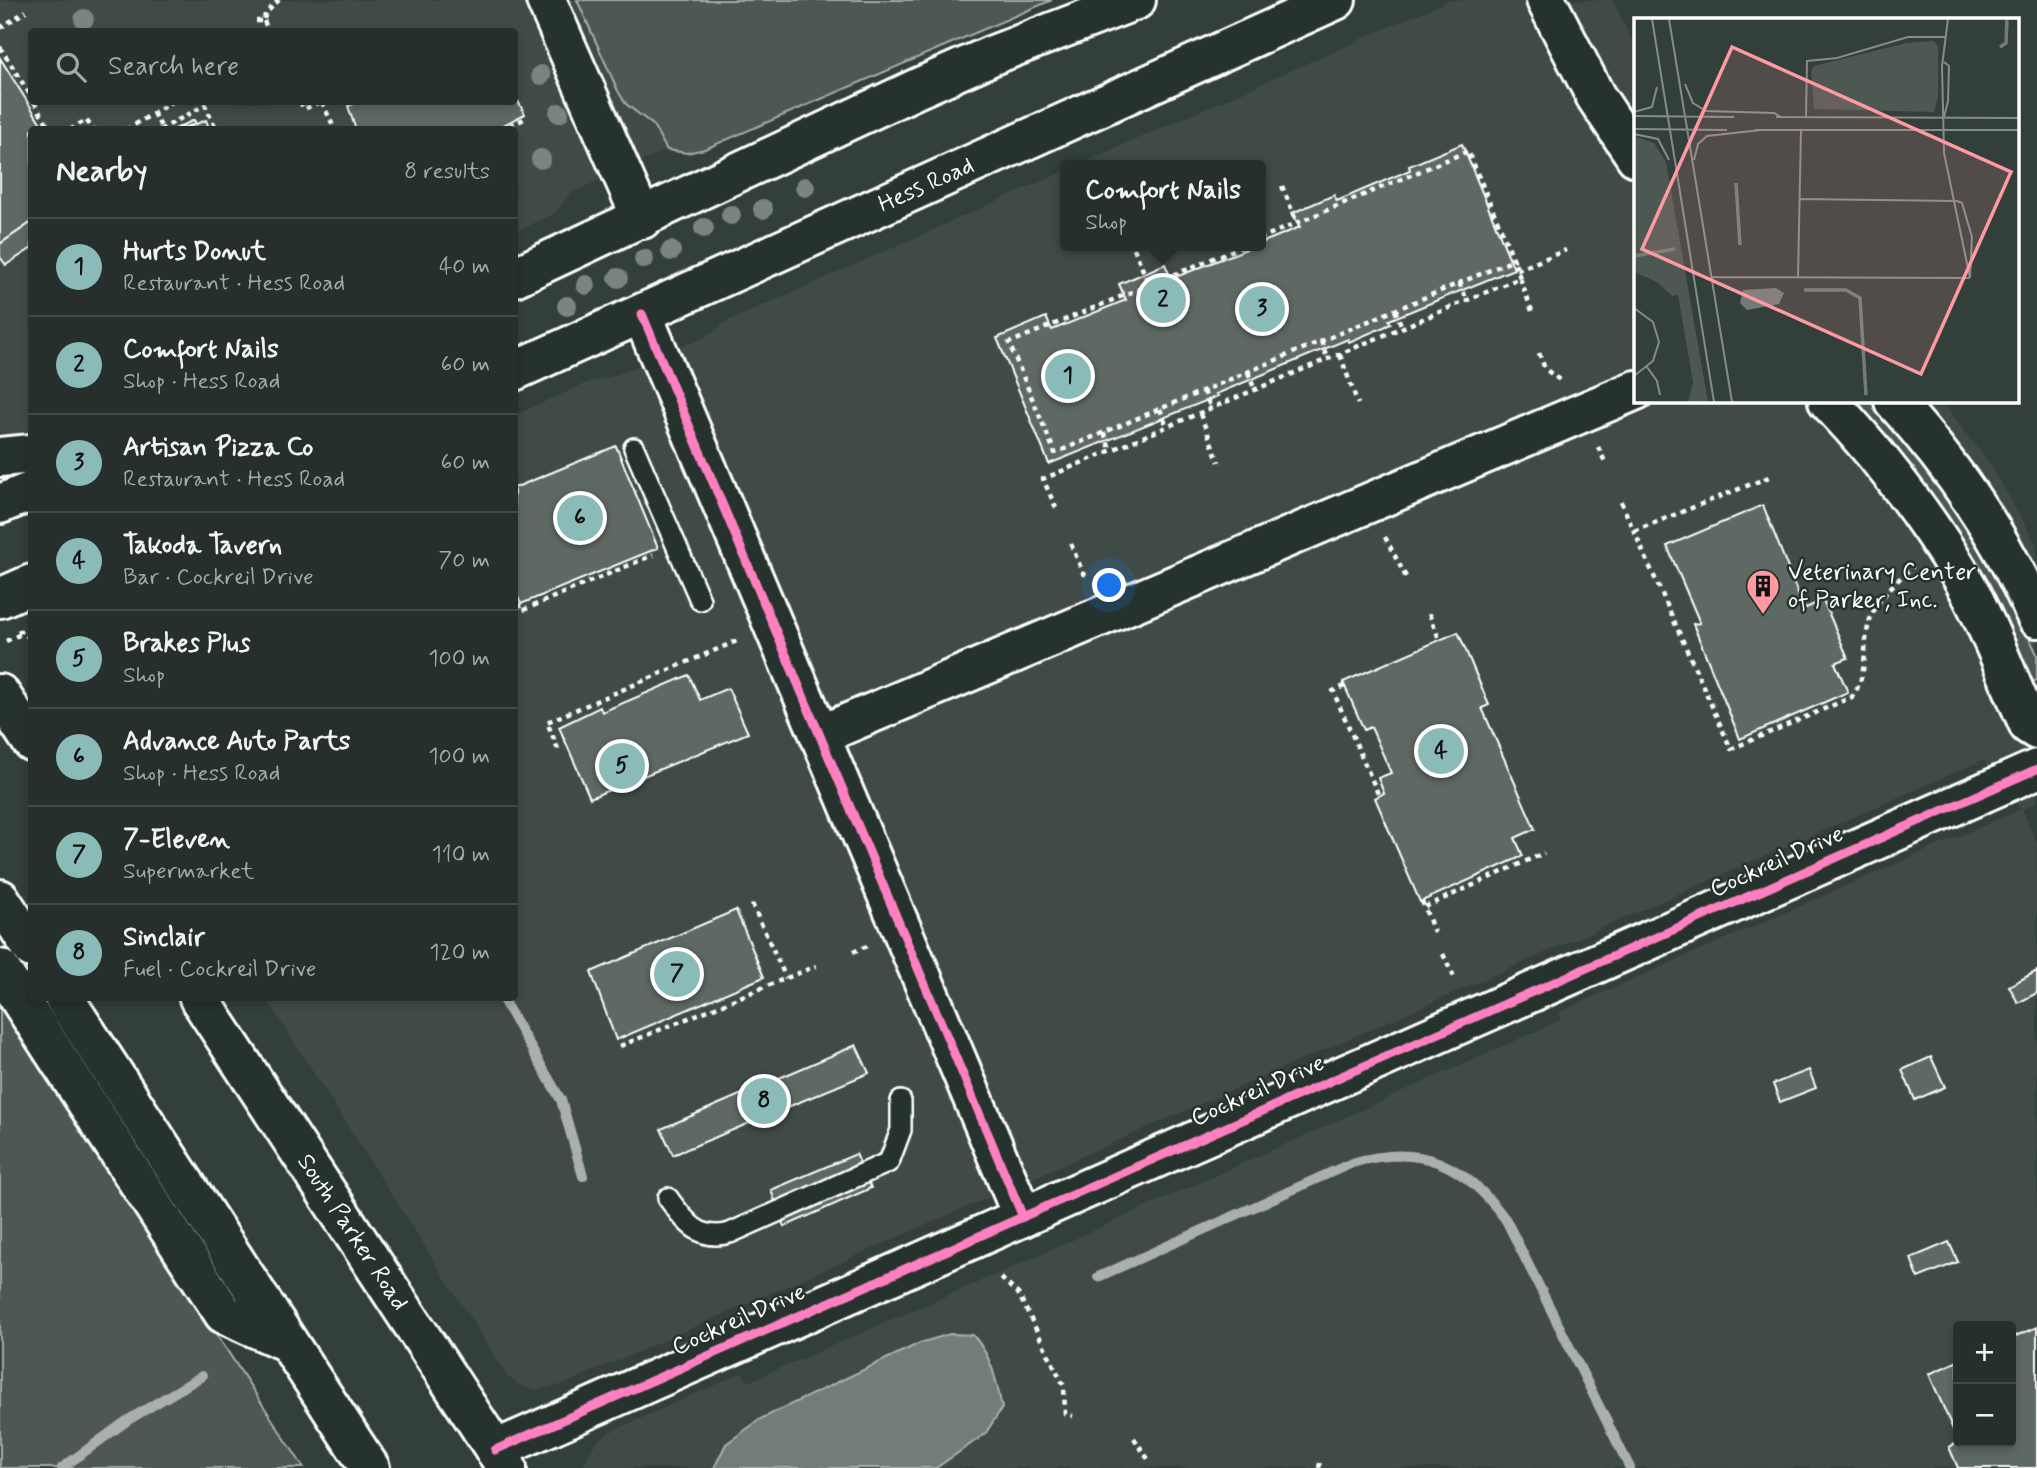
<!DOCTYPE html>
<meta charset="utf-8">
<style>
body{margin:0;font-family:Mynerve,sans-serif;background:#323b38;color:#f1f3f6}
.controls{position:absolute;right:21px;bottom:21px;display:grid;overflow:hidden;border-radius:7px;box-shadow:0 4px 10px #0003}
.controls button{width:63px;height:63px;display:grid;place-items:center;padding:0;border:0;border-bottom:2px solid #424a48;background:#262f2c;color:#f1f3f6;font:35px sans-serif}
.you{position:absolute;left:1110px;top:586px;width:24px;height:24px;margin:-18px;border:5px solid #fff;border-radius:50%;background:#1a73e8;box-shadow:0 0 0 10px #1a73e833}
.badge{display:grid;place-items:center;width:46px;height:46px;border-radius:50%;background:#8bbbb9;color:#111;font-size:23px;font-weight:700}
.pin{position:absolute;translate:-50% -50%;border:4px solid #fff;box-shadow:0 2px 7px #0006}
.popup{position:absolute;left:1060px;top:160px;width:206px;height:91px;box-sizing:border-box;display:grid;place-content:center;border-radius:7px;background:#262f2c;filter:drop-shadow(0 2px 5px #0005);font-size:23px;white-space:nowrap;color:#a4a9a9}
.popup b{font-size:26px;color:#f1f3f6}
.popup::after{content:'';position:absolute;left:50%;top:100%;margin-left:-14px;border:14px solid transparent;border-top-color:#262f2c}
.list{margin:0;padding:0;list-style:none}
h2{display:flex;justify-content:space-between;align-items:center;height:91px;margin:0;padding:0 28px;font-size:30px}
h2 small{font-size:23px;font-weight:400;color:#a4a9a9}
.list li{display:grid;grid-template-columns:46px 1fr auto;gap:21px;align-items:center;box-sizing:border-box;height:98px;padding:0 28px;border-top:2px solid #424a48}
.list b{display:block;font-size:26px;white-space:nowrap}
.list p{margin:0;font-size:23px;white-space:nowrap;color:#a4a9a9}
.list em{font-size:23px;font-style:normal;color:#a4a9a9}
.icon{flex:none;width:38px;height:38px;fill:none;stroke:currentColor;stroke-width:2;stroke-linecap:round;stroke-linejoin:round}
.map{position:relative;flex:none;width:2037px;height:1468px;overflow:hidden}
.search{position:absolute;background:#262f2c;box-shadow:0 4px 10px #0003;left:28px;top:28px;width:490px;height:77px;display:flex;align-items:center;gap:18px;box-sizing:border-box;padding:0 24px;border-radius:7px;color:#a4a9a9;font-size:26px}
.panel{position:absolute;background:#262f2c;box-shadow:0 4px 10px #0003;left:28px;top:126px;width:490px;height:875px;border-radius:7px}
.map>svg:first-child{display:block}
.built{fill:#404c47;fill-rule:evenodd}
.green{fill:#4d5853;stroke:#a6aca9;stroke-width:2}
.water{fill:#737b78;stroke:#abb0ae;stroke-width:2}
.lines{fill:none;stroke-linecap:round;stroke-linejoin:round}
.stream{stroke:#abb0ae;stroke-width:10}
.building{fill:#5f6964;stroke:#fff;stroke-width:2}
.service-casing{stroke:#fff;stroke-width:24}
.minor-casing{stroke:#fff;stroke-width:44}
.secondary-casing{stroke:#fff;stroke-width:44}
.trunk-casing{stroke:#fff;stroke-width:44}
.path{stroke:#fff;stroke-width:4.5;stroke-dasharray:5 5;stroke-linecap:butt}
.service{stroke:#26332d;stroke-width:19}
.minor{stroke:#26332d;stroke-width:38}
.secondary{stroke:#26332d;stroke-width:38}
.trunk{stroke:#26332d;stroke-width:38}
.cycleway-casing{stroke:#26332d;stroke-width:13}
.cycleway{stroke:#ff80c0;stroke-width:9}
.tree{fill:#7c8480}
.labels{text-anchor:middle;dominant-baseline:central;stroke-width:5;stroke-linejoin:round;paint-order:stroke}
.street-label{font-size:24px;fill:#fff;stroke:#26332d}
.poi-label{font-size:24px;fill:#fff;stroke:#26332d;text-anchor:start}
.inset-river{fill:none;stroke:#737b78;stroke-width:3.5}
.inset-road{fill:none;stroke:#858c89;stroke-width:2}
.view{fill:#ff9aa2;fill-opacity:0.15;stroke:#ff9aa2;stroke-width:3.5}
.inset-edge{fill:none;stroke:#fff;stroke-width:3.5}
</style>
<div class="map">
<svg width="2037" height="1468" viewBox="0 0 2037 1468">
<rect width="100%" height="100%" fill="#333f3a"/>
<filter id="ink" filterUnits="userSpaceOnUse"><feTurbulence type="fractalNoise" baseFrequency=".0143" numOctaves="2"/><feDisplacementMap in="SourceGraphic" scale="14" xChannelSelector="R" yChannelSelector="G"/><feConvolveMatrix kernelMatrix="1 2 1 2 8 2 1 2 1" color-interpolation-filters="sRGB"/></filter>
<g filter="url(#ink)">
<g class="built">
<path d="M0,0H1052L705,149L687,153L667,150L571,193L554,214L515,232L514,130H32L31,440L0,444ZM32,32H514V102H32Z"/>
<path d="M1449,0H1613L1636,50V401H1942L1993,469L2037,545V803L2022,809L2037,843V1468H582L595,1443L608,1433L742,1373L748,1382L988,1278L1561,1020L1559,1012L2021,809L1983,760L562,1385L536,1390L523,1387L508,1377L266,998H514L515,415L589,382L614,376L703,338L728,321L1065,171V246H1261V165H1078ZM1958,1326H2011V1442H1958Z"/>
</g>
<g class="green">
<path d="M577,0H1052L705,149L687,153L667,150L653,125L626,104L618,91Z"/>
<path d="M1858,401H1875L1912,441L2003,583L2037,654V680L2029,684L1902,461Z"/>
<path d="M0,1003L304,1468H0Z"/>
</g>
<path class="water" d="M950,1334L973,1335C992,1357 996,1379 1002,1408L985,1434L936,1468H714L726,1444L762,1418L920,1343Z"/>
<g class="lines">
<g class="stream">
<path d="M502,998L561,1100L583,1176"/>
<path d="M1098,1277L1352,1163C1421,1143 1464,1163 1506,1220L1630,1468"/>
<path d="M62,1468L128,1420L202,1376"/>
</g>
</g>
<g class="building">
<path d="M0,58L45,130H32V222L0,244Z"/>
<path d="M514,94L525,114L494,130H356L348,106L358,102H514Z"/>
<path d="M194,120L196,124L175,130V129Z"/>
<path d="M206,120L210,130H184L196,124Z"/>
<path d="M1462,144L1514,269L1389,320L1391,324L1349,342L1348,339L1216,394L1218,396L1049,464L997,338L1046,317L1052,330L1126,300L1119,284L1165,264L1171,279L1254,246H1261V243L1300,227L1292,213L1334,195L1337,201L1410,170L1409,166Z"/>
<path d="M32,222V248L6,265L0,257V244Z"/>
<path d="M616,446L658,548L521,604L514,589V488Z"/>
<path d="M1763,505L1804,609L1823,600L1848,658L1835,663L1848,692L1740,739L1693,624L1700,623L1667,546Z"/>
<path d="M1458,632L1489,705L1482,708L1535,829L1515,838L1523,856L1420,902L1375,798L1384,793L1378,778L1391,773L1371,727L1364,730L1343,682Z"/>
<path d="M689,675L700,700L728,688L748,733L590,798L559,727L600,707L602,712Z"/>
<path d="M736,910L764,977L616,1040L591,972Z"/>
<path d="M2037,971V993L2018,1003L2009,986Z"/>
<path d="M856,1045L869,1073L673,1155L661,1129Z"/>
<path d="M1931,1057L1945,1087L1915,1100L1902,1070Z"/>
<path d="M1809,1070L1816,1088L1780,1102L1773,1084Z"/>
<path d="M856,1154L871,1188L784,1227L771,1190Z"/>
<path d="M1949,1242L1958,1262L1918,1278L1911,1258Z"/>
<path d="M2037,1327V1468H1958L1949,1447L1959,1442H2011V1338Z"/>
<path d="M1958,1361V1441L1929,1374Z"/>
</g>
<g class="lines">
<defs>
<g id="service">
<path d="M634,448L700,600"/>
<path d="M668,1198C685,1221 699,1242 730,1233L889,1162L901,1130V1101"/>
</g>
<g id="minor">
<path d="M546,0L642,219"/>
<path d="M1546,0L1596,97L1636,157"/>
<path d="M642,314L1023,1217"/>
<path d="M1828,401C1880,456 1925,514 1963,579C1989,625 2007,677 2029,725L2037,730"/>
<path d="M1894,401C1953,466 2002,537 2037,618"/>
<path d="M820,735L1636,390"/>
<path d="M495,1450L2037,769"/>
</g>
<g id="secondary">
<path d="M514,277L918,88L993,55L1136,0"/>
<path id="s1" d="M514,371L1336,0"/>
<path d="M0,504L32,491"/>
<path d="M0,598L32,584"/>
</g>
<g id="trunk">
<path d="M0,457L32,454"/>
<path d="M0,694L32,742"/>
<path d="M0,899L32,948"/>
<path d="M0,969L224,1314L287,1342"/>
<path d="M64,998L370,1468"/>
<path id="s2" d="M199,998L507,1468"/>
</g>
</defs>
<use href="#service" class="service-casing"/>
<use href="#minor" class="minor-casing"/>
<use href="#secondary" class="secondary-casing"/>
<use href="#trunk" class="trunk-casing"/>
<g class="path">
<path d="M256,21H264L265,14L279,0"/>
<path d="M264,21L269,32"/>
<path d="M0,28L26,11"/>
<path d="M479,32H480"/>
<path d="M0,47L32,98"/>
<path d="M34,102L51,130"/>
<path d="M300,102L304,109L321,102"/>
<path d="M322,102L335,130"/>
<path d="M153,113L162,128"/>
<path d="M70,130L86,120L94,130"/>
<path d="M126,130L172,102"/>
<path d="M160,130L205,105L217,130"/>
<path d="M501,130L524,119"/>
<path d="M1282,186L1297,223"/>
<path d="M1243,246L1009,343L1055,453L1514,260L1468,151L1261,238"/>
<path d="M1134,248L1149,285"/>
<path d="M1517,270L1566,250"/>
<path d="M1520,278L1532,311"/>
<path d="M1459,283L1467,300"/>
<path d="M1395,310L1402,327"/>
<path d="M1321,341L1328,360"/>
<path d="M1539,353L1545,369L1561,381"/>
<path d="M1340,355L1358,404"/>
<path d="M1248,372L1255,391"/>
<path d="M1204,391L1211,409"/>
<path d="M1160,409L1167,427"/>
<path d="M1200,414L1219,462"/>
<path d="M1104,433L1111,451"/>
<path d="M1598,447L1606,464"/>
<path d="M1621,502L1731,749L1852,697C1869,673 1862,649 1869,623C1875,600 1896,582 1913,566"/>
<path d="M1056,508L1043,479L1520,278L1514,260"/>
<path d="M1634,531L1769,477"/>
<path d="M1385,537L1406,577"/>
<path d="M1071,544L1083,573L1090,578"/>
<path d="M514,595L521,611L653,555"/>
<path d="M1429,614L1440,641"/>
<path d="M19,629L21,634L32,637"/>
<path d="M6,641L21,634"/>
<path d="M1345,686L1333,691L1379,796"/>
<path d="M558,749L547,722L739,640"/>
<path d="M1422,901L1434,932"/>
<path d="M752,904L786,978"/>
<path d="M1425,907L1544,853"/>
<path d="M853,952L869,945"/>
<path d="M1443,954L1455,979"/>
<path d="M620,1046L816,966"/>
<path d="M1001,1278L1019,1295L1064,1386L1065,1414L1073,1416"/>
<path d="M1134,1438L1150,1462"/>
<path d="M1319,1468L1320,1463"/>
</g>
<use href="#service" class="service"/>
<use href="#minor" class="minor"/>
<use href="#secondary" class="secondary"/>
<use href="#trunk" class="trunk"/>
<defs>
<g id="cycleway">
<path d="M642,314L1023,1217"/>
<path d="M495,1450L2037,769"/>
</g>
</defs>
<use href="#cycleway" class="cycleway-casing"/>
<use href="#cycleway" class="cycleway"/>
</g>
<g class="tree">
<circle cx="84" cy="19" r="10"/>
<circle cx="541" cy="75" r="10"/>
<circle cx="559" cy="113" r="10"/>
<circle cx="541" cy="159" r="10"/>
<circle cx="805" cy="187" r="10"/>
<circle cx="763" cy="209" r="10"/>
<circle cx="731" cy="215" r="10"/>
<circle cx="704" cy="228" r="10"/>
<circle cx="671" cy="251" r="10"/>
<circle cx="644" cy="259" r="10"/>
<circle cx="618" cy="278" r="10"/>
<circle cx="586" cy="285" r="10"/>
<circle cx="567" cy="306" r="10"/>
</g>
</g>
<defs>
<symbol id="building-pin" viewBox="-11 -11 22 30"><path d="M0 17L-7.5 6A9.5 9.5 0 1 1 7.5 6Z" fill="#ff9aa2" stroke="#26332d"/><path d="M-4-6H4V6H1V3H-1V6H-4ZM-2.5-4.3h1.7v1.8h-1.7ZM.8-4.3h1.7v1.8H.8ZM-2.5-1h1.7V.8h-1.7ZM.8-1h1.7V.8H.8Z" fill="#111"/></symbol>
</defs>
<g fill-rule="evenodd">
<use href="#building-pin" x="1744" y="567" width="38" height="52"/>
</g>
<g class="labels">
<g class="street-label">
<text stroke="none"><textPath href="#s1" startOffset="452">Hess Road</textPath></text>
<text transform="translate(1777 862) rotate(-24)">Cockreil Drive</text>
<text transform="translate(1258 1091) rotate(-24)">Cockreil Drive</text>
<text stroke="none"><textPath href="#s2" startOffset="280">South Parker Road</textPath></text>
<text transform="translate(739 1320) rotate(-24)">Cockreil Drive</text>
</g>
<g class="poi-label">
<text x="1788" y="572">Veterinary Center<tspan x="1788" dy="28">of Parker, Inc.</tspan></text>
</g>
</g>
<g transform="translate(1634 18)">
<rect width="385" height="385" fill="#333f3a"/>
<path d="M300,23L304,29V79L300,94L180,91L177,53L180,48L272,25ZM0,118L20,125L32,144L74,384H54L59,364L44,277L38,278L23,264L0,254Z" fill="#4d5853"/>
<path d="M142,270L150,275L145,286L113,292L106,285L109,272Z" fill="#737b78"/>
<path class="inset-river" d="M366,29L372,25L373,1M102,165L106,227M0,238L41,231M170,272H212L226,280L232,377"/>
<path class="inset-road" d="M18,1L80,384M35,1L98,384M314,1L308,48L310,135L336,260M51,66L59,85L72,93L140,95L147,99M0,94L18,89L23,69M0,98L100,99M142,99L385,100M172,99L173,43L203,40L274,19H311M310,99L314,83L315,48L310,44M0,111L93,112M121,112H385M0,116L24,121L35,142M60,142L64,126L73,118L127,112M165,181L323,183M323,183L328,185L338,219L336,260M77,259L336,260M164,259L167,112M0,290L19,304L25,324L19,343L0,358M13,349L23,363L26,377"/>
<path class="view" d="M98,29L377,154L287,356L8,231Z"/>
<rect width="385" height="385" class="inset-edge"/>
</g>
</svg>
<div class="controls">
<button>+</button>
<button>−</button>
</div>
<div class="you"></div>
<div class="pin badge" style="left:1068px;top:376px">1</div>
<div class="pin badge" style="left:1163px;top:300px">2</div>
<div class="popup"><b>Comfort Nails</b>Shop</div>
<div class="pin badge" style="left:1262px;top:309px">3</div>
<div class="pin badge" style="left:1441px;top:751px">4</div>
<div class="pin badge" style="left:622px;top:766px">5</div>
<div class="pin badge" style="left:580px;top:518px">6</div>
<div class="pin badge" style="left:677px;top:974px">7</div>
<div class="pin badge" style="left:764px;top:1101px">8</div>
<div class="search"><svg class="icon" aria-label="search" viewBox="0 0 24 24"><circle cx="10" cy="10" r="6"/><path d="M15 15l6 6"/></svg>Search here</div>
<section class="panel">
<h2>Nearby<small>8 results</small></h2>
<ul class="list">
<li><span class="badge">1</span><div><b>Hurts Donut</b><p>Restaurant · Hess Road</p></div><em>40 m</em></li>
<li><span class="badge">2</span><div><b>Comfort Nails</b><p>Shop · Hess Road</p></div><em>60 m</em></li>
<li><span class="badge">3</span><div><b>Artisan Pizza Co</b><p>Restaurant · Hess Road</p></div><em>60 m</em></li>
<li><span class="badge">4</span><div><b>Takoda Tavern</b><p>Bar · Cockreil Drive</p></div><em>70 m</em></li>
<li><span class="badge">5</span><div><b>Brakes Plus</b><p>Shop</p></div><em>100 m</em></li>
<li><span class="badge">6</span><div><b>Advance Auto Parts</b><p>Shop · Hess Road</p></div><em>100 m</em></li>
<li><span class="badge">7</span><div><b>7-Eleven</b><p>Supermarket</p></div><em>110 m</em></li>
<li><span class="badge">8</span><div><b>Sinclair</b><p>Fuel · Cockreil Drive</p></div><em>120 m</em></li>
</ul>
</section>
</div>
